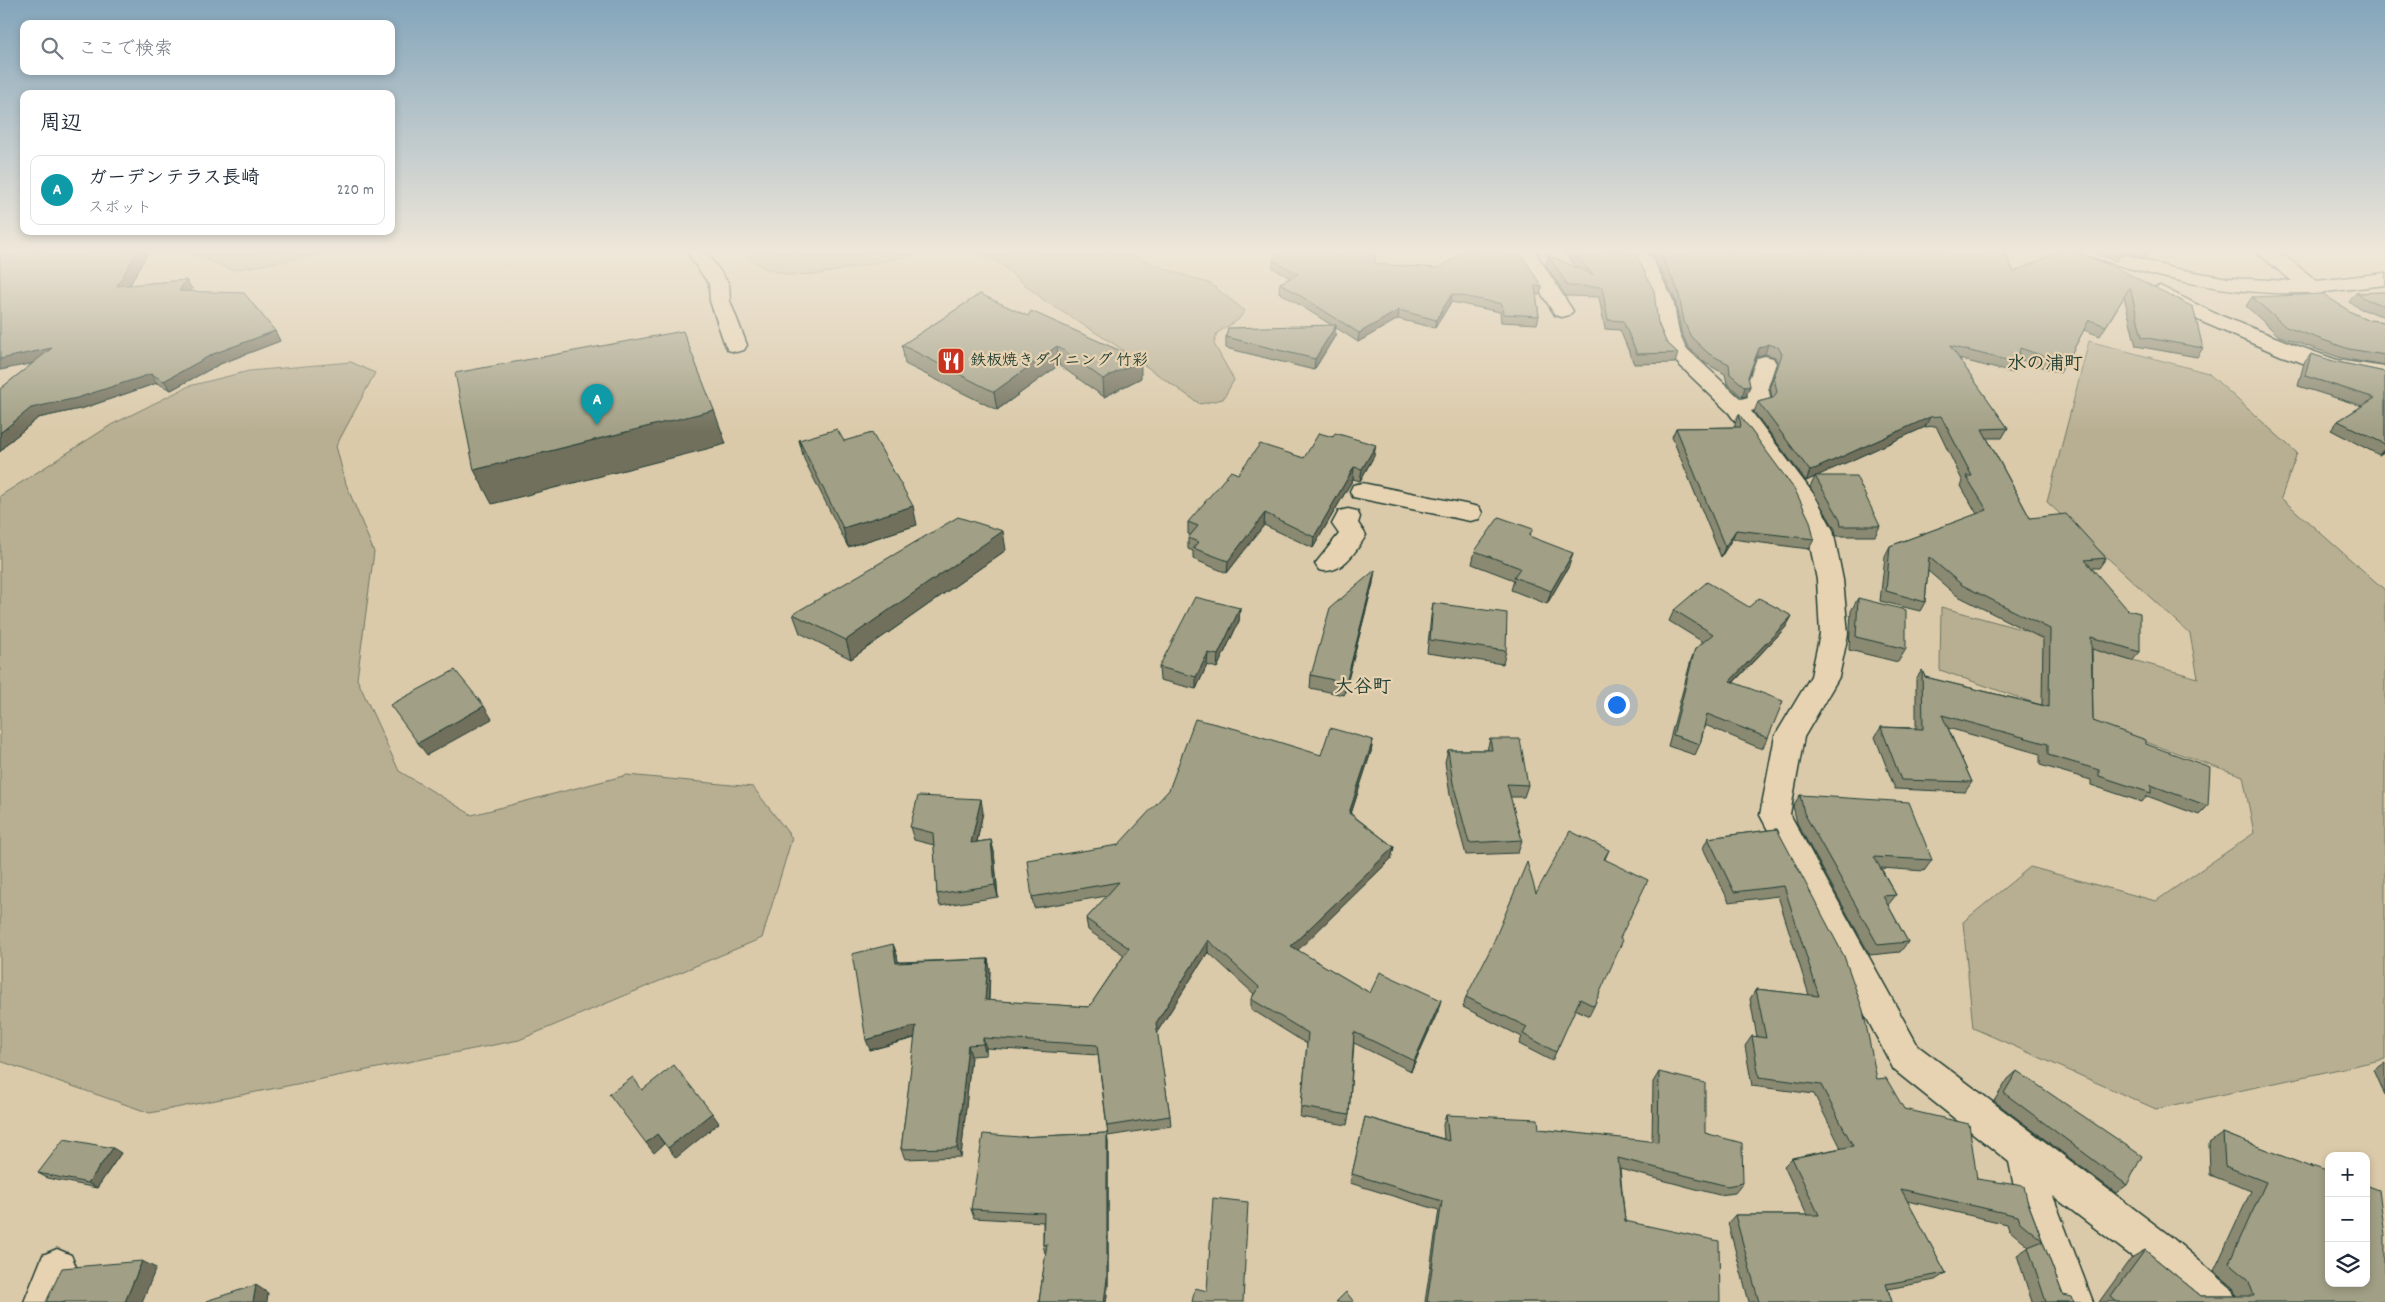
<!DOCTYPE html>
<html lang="ja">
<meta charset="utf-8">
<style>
body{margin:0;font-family:Dekko,"Klee One",sans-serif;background:#f6f6f7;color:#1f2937}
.controls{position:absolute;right:15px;bottom:15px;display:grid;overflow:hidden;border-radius:10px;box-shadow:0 2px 8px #0003}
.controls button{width:45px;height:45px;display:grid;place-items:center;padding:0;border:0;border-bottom:1px solid #e0e1e3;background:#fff;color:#1f2937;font:25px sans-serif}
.you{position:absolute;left:1616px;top:704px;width:18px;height:18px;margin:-12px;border:4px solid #fff;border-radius:50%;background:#1a73e8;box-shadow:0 0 0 8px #1a73e833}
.badge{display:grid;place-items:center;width:32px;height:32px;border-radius:50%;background:#c8321e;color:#fff;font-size:16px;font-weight:700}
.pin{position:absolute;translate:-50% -41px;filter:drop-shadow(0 1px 2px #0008)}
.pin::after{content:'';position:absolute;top:26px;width:18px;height:15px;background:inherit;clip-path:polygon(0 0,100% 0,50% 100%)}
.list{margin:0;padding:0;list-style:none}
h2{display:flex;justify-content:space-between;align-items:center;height:65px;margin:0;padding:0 20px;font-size:21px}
h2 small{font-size:16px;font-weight:400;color:#747a83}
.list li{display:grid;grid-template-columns:32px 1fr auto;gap:15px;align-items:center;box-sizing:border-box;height:70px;margin:0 10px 10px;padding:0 10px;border:1px solid #e0e1e3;border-radius:10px}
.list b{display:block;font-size:19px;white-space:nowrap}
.list p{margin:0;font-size:16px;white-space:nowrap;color:#747a83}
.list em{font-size:16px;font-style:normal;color:#747a83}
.icon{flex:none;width:28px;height:28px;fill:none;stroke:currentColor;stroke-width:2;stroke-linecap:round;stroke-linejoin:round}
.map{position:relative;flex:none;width:2385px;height:1302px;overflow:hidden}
.search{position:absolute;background:#fff;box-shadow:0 2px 8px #0003;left:20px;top:20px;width:375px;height:55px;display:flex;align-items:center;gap:12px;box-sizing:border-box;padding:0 18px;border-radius:10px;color:#747a83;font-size:19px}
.panel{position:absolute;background:#fff;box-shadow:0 2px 8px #0003;left:20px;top:90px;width:375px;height:145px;border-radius:10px}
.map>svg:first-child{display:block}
.green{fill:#b8af93;stroke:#6c7664}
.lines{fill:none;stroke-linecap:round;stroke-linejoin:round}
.minor-casing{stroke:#1f3d34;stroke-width:3}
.minor{fill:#e7d3b1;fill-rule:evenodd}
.wall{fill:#8a8972;stroke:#1f3d34}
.shaded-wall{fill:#716f5d;stroke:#1f3d34}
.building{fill:#a19f85;stroke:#1f3d34}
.labels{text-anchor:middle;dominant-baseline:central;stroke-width:4.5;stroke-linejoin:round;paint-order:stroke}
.poi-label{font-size:16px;font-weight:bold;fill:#1f3d34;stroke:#e7d3b1;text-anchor:start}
.quarter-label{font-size:19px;font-weight:bold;fill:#1f3d34;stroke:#e7d3b1}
</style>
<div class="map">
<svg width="2385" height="1302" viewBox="0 0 2385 1302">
<rect width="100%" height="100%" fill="#dbcaaa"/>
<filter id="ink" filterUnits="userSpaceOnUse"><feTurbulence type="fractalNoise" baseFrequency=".02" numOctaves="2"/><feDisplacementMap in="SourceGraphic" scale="10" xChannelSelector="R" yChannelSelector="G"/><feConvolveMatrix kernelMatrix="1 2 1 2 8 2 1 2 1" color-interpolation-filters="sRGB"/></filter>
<g filter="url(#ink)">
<g class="green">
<path d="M190,250H347L233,270L190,253Z"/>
<path d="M747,250H938L820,274L789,275L764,268L749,257Z"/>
<path d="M970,250H1127L1126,252L1163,268L1211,284L1245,311L1238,320L1217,333L1214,344L1234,380L1223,399L1200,404L1114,344L1045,301L994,259Z"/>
<path d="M2089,341L2208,373L2297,453L2281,498L2385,590V1059L2156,1109L1973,1028L1963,922L2030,867L2156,901L2254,833L2243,776L1940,670L1941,607L2198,678L2190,634L2047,502Z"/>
<path d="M351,362L375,373L336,446L346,484L374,552L357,679L399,771L472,815L627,775L753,787L792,838L762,938L519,1040L150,1113L0,1061V496L111,425L189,386L249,371Z"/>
</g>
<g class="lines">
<defs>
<g id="minor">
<path d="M688,250H708L707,253L729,284L730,301L747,345L744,350L736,352L728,350L725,345L710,301L709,284L687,253Z"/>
<path d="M1514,250H1534L1573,311L1569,315L1562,317L1555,315Z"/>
<path d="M1610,250H1637L1651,256L1673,300L1679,332L1686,348L1741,399L1748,397L1746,387L1757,358L1765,356L1773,358L1776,363L1768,387L1771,401L1768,406L1751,411L1815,496L1833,530L1843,580L1848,634L1839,677L1804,737L1790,814L1918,1046L2170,1236L2231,1288L2237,1302H2187L2142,1264L2053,1196L2093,1302H2053L2018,1207L2009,1162L1894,1070L1760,815L1775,736L1811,676L1820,634L1817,580L1807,530L1792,499L1729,413L1665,351L1657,332L1653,300L1636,264L1613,254Z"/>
<path d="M2080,250H2110L2172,268L2228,278L2292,281L2254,250H2277L2317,281L2385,273V285L2325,292L2316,296L2307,293C2230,296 2156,278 2083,254Z"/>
<path d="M2160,286L2214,313L2298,346L2337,360L2385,367V381L2333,373L2282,356L2200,321L2153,296L2150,292L2153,288Z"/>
<path d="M1362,483L1470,505L1479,507L1482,513L1479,519L1470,521L1353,497L1350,491L1353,485Z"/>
<path d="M1348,509L1357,511L1360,517L1358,523L1366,535C1356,552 1340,576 1319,570L1315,564L1339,534L1332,524L1339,511Z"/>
<path d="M57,1249L71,1255L77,1269L64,1302H24L43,1255Z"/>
</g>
</defs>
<use href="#minor" class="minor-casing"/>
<use href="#minor" class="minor"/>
</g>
<g class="wall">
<path d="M0,250H149L130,285L186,280L192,289L190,291L275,331L280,341L220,364L171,390L157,383L84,408L38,418L9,442L0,452V389L33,363L0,370Z"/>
<path d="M1562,250H1624L1658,323L1666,342L1678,353L1675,363L1634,364L1620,330L1605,329L1599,297L1566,296L1546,265L1548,255L1577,268Z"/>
<path d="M1641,250H2003L2014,272L2115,267L2203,348L2197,357L2136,346L2124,297L2100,336L2084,330L2060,373L2018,359V363L2013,373L1959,359L2008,428L2002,438H1987L2030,518L2106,558L2099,568H2092L2140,652L2132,661L2092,649L2093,721L2146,744L2208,806L2199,815L2147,796L2142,802L2091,785V780L2040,765V754L1948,728L1972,782L1965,792L1895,789L1875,737L1881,727L1916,728V679L1922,670L1925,677L2042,705L2043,639L1956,595L1928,571L1925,602L1920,611L1880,601L1885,556L1890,546L1977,514L1961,486L1963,482L1936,426L1925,427L1816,476L1880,526L1875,536H1836L1835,529L1810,487L1815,477L1806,481L1754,412L1758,402L1772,398L1770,387L1778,364L1775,357L1765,354L1755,357L1748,377L1750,386L1746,396L1742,397L1727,383L1725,374L1705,363L1688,347L1681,331L1675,299L1653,255Z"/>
<path d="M2085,250H2150L2145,258L2127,254L2120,256L2116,261Z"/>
<path d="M1273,260L1375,264L1542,287L1540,295H1536L1539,316L1537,324L1501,322L1500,312L1451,302L1435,328L1398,319L1358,342L1335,327V336L1314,370L1226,348V337L1333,326L1279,292L1280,283L1290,278L1273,268Z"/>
<path d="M2385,292V317L2361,309L2349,302L2356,293Z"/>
<path d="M980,294L1141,378L1104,397L1059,365L997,410L905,364L902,345Z"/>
<path d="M2252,297L2351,312L2369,320L2385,322V366L2341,358L2279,336L2246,306Z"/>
<path d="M2311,354L2333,361L2385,372V451L2379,455L2331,430L2338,421L2362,406L2298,386L2304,363Z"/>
<path d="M1739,414L1814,539L1809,549L1732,539L1721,557L1672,437L1676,428L1735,427V424Z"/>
<path d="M799,440L844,441L917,525L848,547L804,459Z"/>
<path d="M1374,456L1360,481L1353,479L1313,548L1264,525L1227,573L1193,559V551L1188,549V538L1191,535L1188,534V522L1238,474L1304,458Z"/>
<path d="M1531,537L1569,566L1547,604L1511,590L1514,580L1472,564L1475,551Z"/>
<path d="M1006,550L851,659L800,633L793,614Z"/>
<path d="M1373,583L1344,695L1310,688L1311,675Z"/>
<path d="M1858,598L1906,649L1898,662L1849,650L1851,611Z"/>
<path d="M1433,603L1506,651L1503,664L1427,653L1431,616Z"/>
<path d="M1749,607L1786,627L1734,682L1768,738L1762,749L1705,725L1700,744L1695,755L1668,746L1691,660L1695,649L1703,642L1669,621L1674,610Z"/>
<path d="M1240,608L1239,621L1217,668L1207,665L1196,689L1160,680L1159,667Z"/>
<path d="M1490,739L1528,785L1524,797H1510L1522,840L1518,853L1466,855L1450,795L1445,762L1448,750H1487Z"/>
<path d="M1373,740L1371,752L1351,814L1394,847L1391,859L1297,950L1370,993L1438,1011L1411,1071L1354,1043L1349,1115L1347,1125L1300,1117L1307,1044L1251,1009V999L1254,994L1208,952L1157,1032L1170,1116L1171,1126L1108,1136L1098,1055L986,1048V1055L971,1056L961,1157L905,1159L901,1149L915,1038L870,1050L893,944L897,955L898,962L988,959L990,970L989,1001L1089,1007L1124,955L1088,930L1086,919L1107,896L1034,908L1032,897L1118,845L1321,755Z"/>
<path d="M1800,795L1932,860L1924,871L1881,868L1896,895L1888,905L1908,942L1900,952L1870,955L1797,823L1793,806Z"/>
<path d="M983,812L977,842L991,840L994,852L998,897L940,906L937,894L934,845L914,840L910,827Z"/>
<path d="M1777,829L1877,1079L1904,1109L1977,1179L2027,1200L2063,1295L2074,1302H2032L2017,1255L2029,1247L2009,1230L2007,1224L1907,1201L1946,1273L1935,1280L1888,1289L1892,1302H1749L1728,1223L1735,1215H1807L1784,1166L1792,1158L1841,1148L1814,1094L1752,1086L1745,1046L1752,1036L1757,1037L1750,999L1756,989L1809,995L1778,896L1729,902L1703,848L1708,838Z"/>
<path d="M1609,850L1605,859L1620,938L1594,1006L1589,1016L1575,1009L1552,1061L1519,1044L1522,1037L1463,1007L1466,997L1536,893Z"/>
<path d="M2385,1063V1095L2374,1070Z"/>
<path d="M2017,1071L2127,1185L2116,1193L1994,1101L2008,1079Z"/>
<path d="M1659,1072L1743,1183L1735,1193L1719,1195L1620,1169L1625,1221L1720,1302H1425L1439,1210L1350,1183L1365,1117L1444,1139L1443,1125L1446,1115L1539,1129L1652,1142L1653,1082Z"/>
<path d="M1107,1133L1108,1143V1287L1106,1302H1039L1046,1253H1045L1043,1245V1222L974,1218L971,1209L1020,1137Z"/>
<path d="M2223,1133L2309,1167L2312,1165L2385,1302H2099L2131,1258L2145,1250L2201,1296H2236L2233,1287L2214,1271L2251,1191L2210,1175L2209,1143Z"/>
<path d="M121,1153L97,1188L47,1178L38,1173Z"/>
</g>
<g class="shaded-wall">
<path d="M138,250H149L124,295L117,286Z"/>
<path d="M2123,250H2130L2127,254L2120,256L2116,261Z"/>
<path d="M186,280L192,289L185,300L179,291Z"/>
<path d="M1452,294L1451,302L1435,328L1436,320Z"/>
<path d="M1399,310L1398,319L1358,342L1359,333Z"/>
<path d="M1336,325L1335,336L1314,370L1315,359Z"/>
<path d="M275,331L280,341L220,364L171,390L164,381L213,354Z"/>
<path d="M1768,344L1765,354L1755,357L1759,348Z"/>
<path d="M1057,346L1059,365L997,410L994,392Z"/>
<path d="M52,348L59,358L0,370V359Z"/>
<path d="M1141,360V378L1104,397L1103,379Z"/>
<path d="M151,374L157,383L84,408L38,418L9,442L0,452V433L31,408Z"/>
<path d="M1750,386L1746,396L1742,397L1745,387Z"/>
<path d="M714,410L726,444L492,504L474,470Z"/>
<path d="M1930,417L1925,427L1806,481L1810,471Z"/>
<path d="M1376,445L1374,456L1360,481L1362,469Z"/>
<path d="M2385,448V451L2379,455Z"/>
<path d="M1354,467L1353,479L1313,548L1314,537Z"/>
<path d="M913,506L917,525L848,547L843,528Z"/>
<path d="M1265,513L1264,525L1227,573L1228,561Z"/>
<path d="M1736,530L1732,539L1721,557L1725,547Z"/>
<path d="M1003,531L1006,550L851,659L846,640Z"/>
<path d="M1573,553L1569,566L1547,604L1551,591Z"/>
<path d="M1375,570L1373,583L1344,695L1346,683Z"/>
<path d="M1240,608L1239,621L1217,668L1218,655Z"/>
<path d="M1792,616L1786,627L1725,691L1730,681Z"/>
<path d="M1208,653L1207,665L1196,689V677Z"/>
<path d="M484,706L492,719L427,755L418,743Z"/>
<path d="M1373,740L1371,752L1347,825L1349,813Z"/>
<path d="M981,799L983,812L974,855L971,843Z"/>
<path d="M991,840L994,852L998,897L995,885Z"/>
<path d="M1394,847L1391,859L1290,958L1291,946Z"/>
<path d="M1208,940V952L1156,1034V1023Z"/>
<path d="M893,944L897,955L900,974L896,963Z"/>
<path d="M988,959L990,970L988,1011L985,1000Z"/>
<path d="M1441,1000L1438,1011L1411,1071L1414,1061Z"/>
<path d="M916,1026L920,1036L870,1050L866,1040Z"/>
<path d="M983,1038L986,1048V1055L983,1044Z"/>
<path d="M968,1045L971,1056L961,1157L957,1148Z"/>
<path d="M712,1113L719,1123L676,1158L668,1148Z"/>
<path d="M1107,1133L1108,1143V1287L1106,1302H1104Z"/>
<path d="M657,1134L664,1144L654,1153L646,1143Z"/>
<path d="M113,1148L121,1153L97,1188L88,1183Z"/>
<path d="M142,1261L156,1268L142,1302H125Z"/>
<path d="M256,1285L268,1293L267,1302H253Z"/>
</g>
<g class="building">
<path d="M0,250H138L117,286L186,280L179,291L244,293L275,331L213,354L164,381L151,374L77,398L31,408L0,433V389L52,348L0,359Z"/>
<path d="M1279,250H1375V264L1439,268L1466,250H1519L1542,287L1535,286L1539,316L1503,314L1502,304L1452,294L1436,320L1399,310L1359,333L1280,283L1298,274L1273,260Z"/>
<path d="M1572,250H1624L1637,256L1654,291L1658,323L1666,342L1678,353L1637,354L1623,321L1608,320L1602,287L1568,286L1548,255L1593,275Z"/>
<path d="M1658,250H2003L2014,272L2061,250H2070L2115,267L2193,307L2203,348L2142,337L2130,287L2106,326L2089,320L2066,364L2020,348L2018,363L1950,346L2008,428L1982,429L2030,518L2066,514L2106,558L2085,560L2128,610L2140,613V652L2091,637L2093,721L2146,740V744L2210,767L2208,806L2151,785V793L2099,776V770L2048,755V744L1942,715L1972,782L1901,780L1881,727L1923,729L1922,670L1925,677L2049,707L2050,629L1962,585L1929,557L1925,602L1886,591L1890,546L1987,510L1966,476H1972L1941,416L1930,417L1810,471L1758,402L1773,398L1777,392L1774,377L1782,354L1778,347L1768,344L1759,348L1748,377L1750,386L1745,387L1730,374L1729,364L1709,354L1691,337L1684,322L1678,290Z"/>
<path d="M2385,292V306L2368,300L2356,293Z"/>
<path d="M980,294L1028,316L1031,311L1141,360L1103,379L1057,346L994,392L902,345Z"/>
<path d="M2323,294L2351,312L2369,320L2385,322V355L2349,349L2286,327L2252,297Z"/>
<path d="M1336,325L1315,359L1226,337L1228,328Z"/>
<path d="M683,331L714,410L474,470L455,373Z"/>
<path d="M2311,354L2333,361L2385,372V444L2338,421L2375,398L2305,376Z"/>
<path d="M1739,414L1795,490L1810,521L1814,539L1736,530L1725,547L1676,428L1741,427Z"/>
<path d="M837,429L844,441L872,433L913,506L843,528L799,440Z"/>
<path d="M1319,433L1333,437L1335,433L1376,445L1362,469L1354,467L1314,537L1265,513L1228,561L1193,548L1198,542L1188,538L1198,526L1188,522L1231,471L1238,474L1260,444L1304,458Z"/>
<path d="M1815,476H1856L1880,526H1841L1840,519Z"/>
<path d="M958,517L1003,531L846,640L793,614Z"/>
<path d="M1499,517L1533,529L1529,536L1573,553L1551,591L1514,577L1520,568L1475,551Z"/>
<path d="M1375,570L1346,683L1311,675L1330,608Z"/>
<path d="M1707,582L1749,607L1759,598L1792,616L1730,681L1783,701L1768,738L1707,714L1700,744L1673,735L1695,649L1713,634L1674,610Z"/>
<path d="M1195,597L1240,608L1218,655L1208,653L1196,677L1159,667Z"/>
<path d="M1858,598L1906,610V649L1856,637Z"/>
<path d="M1433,603L1507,613L1506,651L1430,640Z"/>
<path d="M455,670L484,706L418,743L390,705Z"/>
<path d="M1195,719L1236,729L1321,755L1330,728L1373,740L1349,813L1394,847L1291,946L1370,993L1380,972L1441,1000L1414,1061L1354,1032L1349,1115L1301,1107L1308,1033L1251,999L1259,987L1208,940L1156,1023L1170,1116L1107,1126L1097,1045L983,1038V1044L968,1045L957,1148L901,1149L916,1026L866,1040L852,954L893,944L896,963L988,959L985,1000L1089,1007L1129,948L1086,919L1119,882L1032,897L1027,860L1118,845L1169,790Z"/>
<path d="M1490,739H1520L1528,785L1507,784L1522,840L1469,843L1453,783L1448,750H1492Z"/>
<path d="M1800,795L1909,802L1932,860L1874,857L1896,895L1883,896L1908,942L1878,945L1804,813Z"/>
<path d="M918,796L981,799L971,843L991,840L995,885L937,894L933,833L910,827Z"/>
<path d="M1777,829L1844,956L1863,1010L1877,1079L1886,1078L1904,1109L1969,1124L1977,1179L2024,1186L2027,1200L2063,1295L2072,1297L2074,1302H2046L2028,1247L2043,1241L2020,1222L2018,1216L1901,1189L1946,1273L1886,1284L1892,1302H1759L1735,1215H1819L1792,1158L1853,1146L1821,1085L1759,1077L1752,1036L1766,1038L1756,989L1819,996L1784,886L1734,892L1708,838Z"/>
<path d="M1570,831L1609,850L1604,859L1648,880L1620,938L1623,940L1594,1006L1580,999L1556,1052L1523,1034L1527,1027L1466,997L1491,948L1527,862L1536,893Z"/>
<path d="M674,1065L712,1113L668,1148L657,1134L646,1143L609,1094L633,1077L642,1090Z"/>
<path d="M2017,1071L2142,1156L2127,1185L2004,1093Z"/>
<path d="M1659,1072L1705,1083V1133L1742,1143L1743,1183L1727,1186L1618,1158L1625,1221L1719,1241L1720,1302H1427L1442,1201L1352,1174L1365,1117L1449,1141L1446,1115L1538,1119L1539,1129L1658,1142Z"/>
<path d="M1107,1133V1279L1104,1302H1039L1047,1244L1043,1245L1044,1213L971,1209L983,1134L1020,1137Z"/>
<path d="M2223,1133L2313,1168L2312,1165L2329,1171V1283H2366V1185L2379,1190L2385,1235V1302H2117L2111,1297L2145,1250L2201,1296H2254L2248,1279L2229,1263L2266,1182L2225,1166Z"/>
<path d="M64,1139L113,1148L88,1183L38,1173Z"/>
<path d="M1213,1198L1248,1202L1243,1302H1192L1195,1288L1207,1291Z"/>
<path d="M142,1261L125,1302H46L62,1268Z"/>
<path d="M256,1285L253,1302H206V1301Z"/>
<path d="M1346,1292L1354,1302H1336Z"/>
</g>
</g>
<linearGradient id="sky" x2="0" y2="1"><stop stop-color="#83a5bb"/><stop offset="0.58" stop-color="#efe7d9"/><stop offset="1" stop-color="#efe7d9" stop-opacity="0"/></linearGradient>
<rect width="2385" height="432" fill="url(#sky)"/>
<defs>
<symbol id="restaurant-square" viewBox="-11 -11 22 22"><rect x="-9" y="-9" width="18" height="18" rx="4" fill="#c8321e" stroke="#e7d3b1"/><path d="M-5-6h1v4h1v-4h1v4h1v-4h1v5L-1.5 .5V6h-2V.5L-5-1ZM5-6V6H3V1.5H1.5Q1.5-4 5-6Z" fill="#fff"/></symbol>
</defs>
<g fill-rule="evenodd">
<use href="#restaurant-square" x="935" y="345" width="32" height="32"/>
</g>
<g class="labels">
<g class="poi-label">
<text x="970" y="361">鉄板焼きダイニング 竹彩</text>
</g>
<g class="quarter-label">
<text x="2045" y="365">水の浦町</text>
<text x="1363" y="688">大谷町</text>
</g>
</g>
</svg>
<div class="controls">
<button>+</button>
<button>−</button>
<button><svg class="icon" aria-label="layers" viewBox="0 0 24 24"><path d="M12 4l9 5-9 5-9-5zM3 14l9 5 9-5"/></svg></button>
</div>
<div class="you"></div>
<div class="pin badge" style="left:597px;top:425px;background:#0f9aa8">A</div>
<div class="search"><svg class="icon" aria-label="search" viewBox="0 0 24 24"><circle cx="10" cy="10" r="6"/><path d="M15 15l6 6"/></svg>ここで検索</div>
<section class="panel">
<h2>周辺<small></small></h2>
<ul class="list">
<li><span class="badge" style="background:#0f9aa8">A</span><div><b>ガーデンテラス長崎</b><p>スポット</p></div><em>220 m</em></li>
</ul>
</section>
</div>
